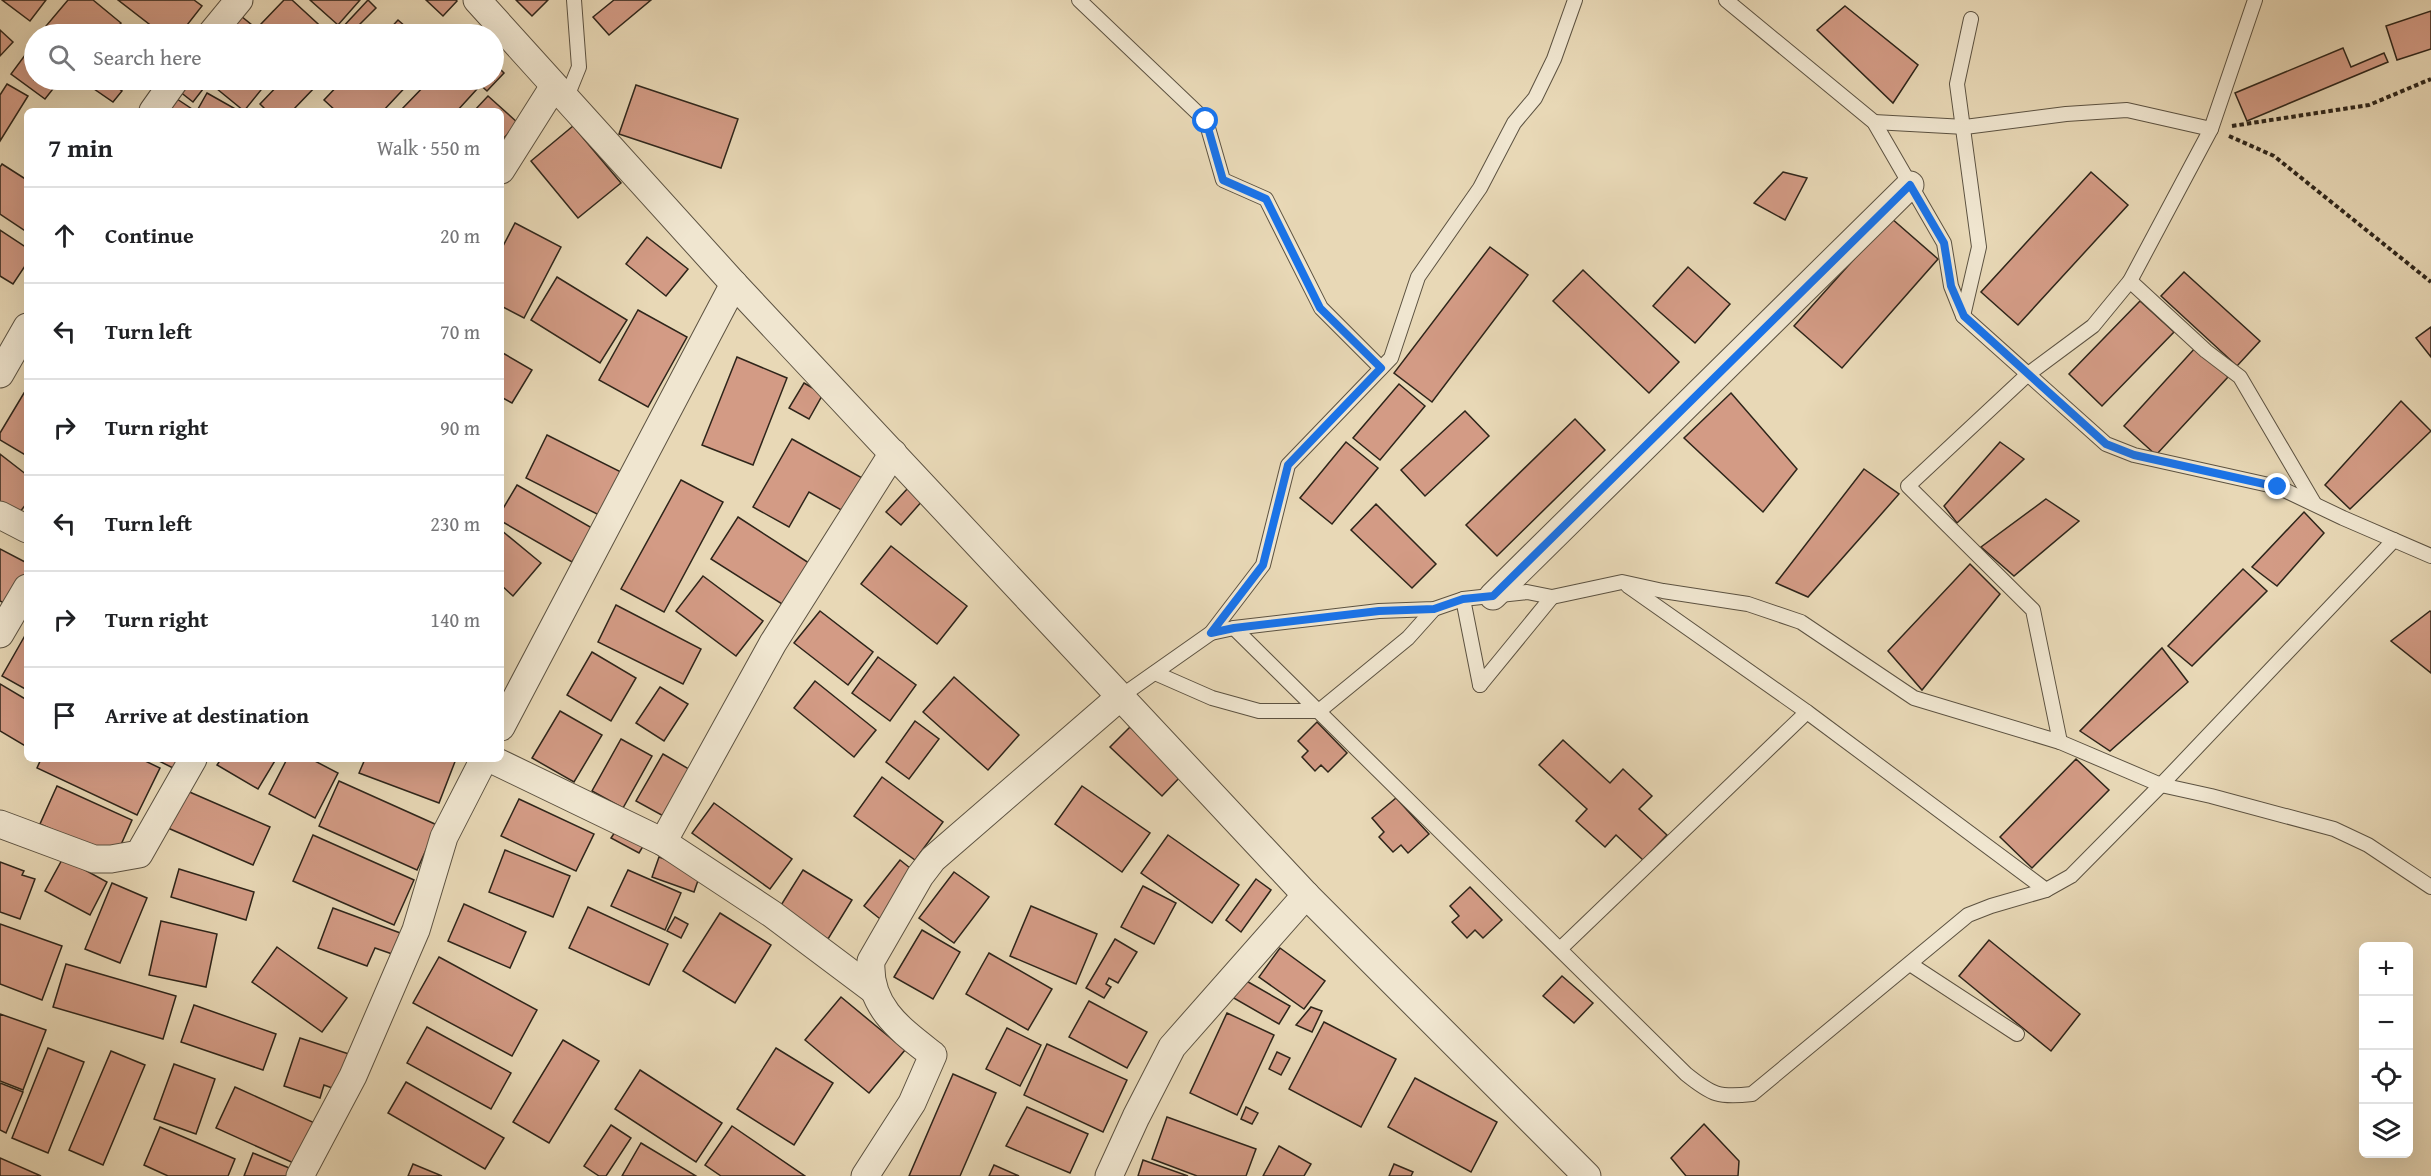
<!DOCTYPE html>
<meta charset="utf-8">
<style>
body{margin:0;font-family:"Gentium Book Plus",serif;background:#f6f6f6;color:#202124}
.controls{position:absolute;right:18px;bottom:18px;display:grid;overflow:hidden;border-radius:9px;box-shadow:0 6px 24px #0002}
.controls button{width:54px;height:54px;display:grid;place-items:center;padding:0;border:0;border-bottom:2px solid #e0e0e0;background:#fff;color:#202124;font:30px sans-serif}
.stop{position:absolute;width:18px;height:18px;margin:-14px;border:4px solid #1a73e8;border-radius:50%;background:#fff}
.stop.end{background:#1a73e8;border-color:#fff;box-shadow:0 2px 6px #0008}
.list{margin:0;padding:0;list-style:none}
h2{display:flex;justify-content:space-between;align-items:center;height:78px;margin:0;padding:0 24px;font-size:26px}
h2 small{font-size:20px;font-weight:400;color:#757577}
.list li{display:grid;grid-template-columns:39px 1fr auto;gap:18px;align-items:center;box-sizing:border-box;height:96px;padding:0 24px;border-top:2px solid #e0e0e0}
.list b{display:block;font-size:22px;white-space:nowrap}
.list em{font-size:20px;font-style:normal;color:#757577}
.icon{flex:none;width:33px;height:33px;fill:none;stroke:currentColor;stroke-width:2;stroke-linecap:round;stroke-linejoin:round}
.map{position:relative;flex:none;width:2431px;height:1176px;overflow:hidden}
.search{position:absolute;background:#fff;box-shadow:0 6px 24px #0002;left:24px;top:24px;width:480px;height:66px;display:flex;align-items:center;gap:15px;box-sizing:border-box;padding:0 21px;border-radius:33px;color:#757577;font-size:22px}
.panel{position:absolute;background:#fff;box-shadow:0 6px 24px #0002;left:24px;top:108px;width:480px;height:654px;border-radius:9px}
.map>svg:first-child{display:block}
.building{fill:#d39b85;stroke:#2e251a;stroke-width:1.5}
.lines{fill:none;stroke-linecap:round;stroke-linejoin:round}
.service-casing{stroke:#5c5241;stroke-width:16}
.minor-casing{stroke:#5c5241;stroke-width:29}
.path{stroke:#2e251a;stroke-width:4;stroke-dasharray:4.5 3;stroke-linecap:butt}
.service{stroke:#f0e6d0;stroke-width:14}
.minor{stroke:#f0e6d0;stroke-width:27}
.route{stroke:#1a73e8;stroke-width:8}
</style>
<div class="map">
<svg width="2431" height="1176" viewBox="0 0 2431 1176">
<rect width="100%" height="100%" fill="#e8d8b6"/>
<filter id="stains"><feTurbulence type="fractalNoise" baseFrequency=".00333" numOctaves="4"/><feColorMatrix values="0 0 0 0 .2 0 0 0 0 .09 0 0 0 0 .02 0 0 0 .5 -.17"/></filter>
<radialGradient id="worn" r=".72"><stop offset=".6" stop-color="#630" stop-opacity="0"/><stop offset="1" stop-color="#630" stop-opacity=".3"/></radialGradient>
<g class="building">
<path d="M2,0H46L30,21Z"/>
<path d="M68,0H93L121,23L112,34H57L46,26Z"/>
<path d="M118,0H194L202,6L180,34H162Z"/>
<path d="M284,0H292L329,34H272L261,24Z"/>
<path d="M310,0H360L338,25Z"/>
<path d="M368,0L376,8L350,34H347L341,29Z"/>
<path d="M426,0H456L457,1L443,16Z"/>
<path d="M516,0H548L532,16Z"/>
<path d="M614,0H651L609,35L593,17Z"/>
<path d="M1845,6L1918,65L1893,103L1817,30Z"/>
<path d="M2431,11V49L2397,60L2386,26Z"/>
<path d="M241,16L263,34H224Z"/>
<path d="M398,20L414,34H385Z"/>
<path d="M127,25L137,34H118Z"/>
<path d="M0,30L13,42L0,56Z"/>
<path d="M34,43V80H60L45,99L11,74Z"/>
<path d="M2343,48L2351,67L2384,53L2388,62L2247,121L2235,93Z"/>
<path d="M494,63L504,73L487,91L475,80H494Z"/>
<path d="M81,80H106L122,91L113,102Z"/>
<path d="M135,80H158L151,90Z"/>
<path d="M189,80H210L193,102L179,91Z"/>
<path d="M215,80H269L244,111L211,84Z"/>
<path d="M283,80H309L316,86L292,111H267L260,104Z"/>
<path d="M343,80H412L383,111H336L324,100Z"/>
<path d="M430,80H466L477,89L457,111H400Z"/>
<path d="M7,84L28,96L0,141V95Z"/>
<path d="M636,85L738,119L721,168L619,134Z"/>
<path d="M207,93L239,111H201L198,109Z"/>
<path d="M488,96L518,123L501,141V111H474Z"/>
<path d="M177,99L192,109L191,111H169Z"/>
<path d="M573,126L621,183L578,218L531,161Z"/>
<path d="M2,164L27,180V232L0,214V167Z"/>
<path d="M1783,172L1807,178L1785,220L1754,203Z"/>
<path d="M2091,172L2128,205L2018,325L1981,292Z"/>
<path d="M1891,218L1938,259L1842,368L1794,326Z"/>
<path d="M515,223L561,247L524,318L501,306V250Z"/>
<path d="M0,230L27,248V263L13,284L0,276Z"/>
<path d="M647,237L688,269L666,296L626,264Z"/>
<path d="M1490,247L1528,275L1432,402L1394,373Z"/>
<path d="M1688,267L1730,304L1695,343L1653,306Z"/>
<path d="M1583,270L1679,362L1649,393L1553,301Z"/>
<path d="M2184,272L2260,341L2237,366L2161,296Z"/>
<path d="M557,277L627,320L600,363L531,320Z"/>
<path d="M2140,301L2174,332L2102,406L2069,374Z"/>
<path d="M638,310L687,337L648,407L599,380Z"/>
<path d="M2431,327V357L2416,338Z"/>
<path d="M2196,347L2228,377L2156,455L2124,426Z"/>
<path d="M501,352L532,370L512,403L501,397Z"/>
<path d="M737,357L787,378L753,465L702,445Z"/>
<path d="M804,383L823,394L809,419L789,408Z"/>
<path d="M1399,384L1425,406L1380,460L1353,438Z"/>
<path d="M24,393L27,394V456L0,440V433Z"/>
<path d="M1731,393L1797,469L1763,512L1684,438Z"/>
<path d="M2401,401L2431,431L2350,509L2325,485Z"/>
<path d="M1465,411L1489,436L1425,496L1401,470Z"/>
<path d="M1575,419L1605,450L1497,556L1466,525Z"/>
<path d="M547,435L621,472L599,515L526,478Z"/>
<path d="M792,439L864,479L845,512L809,492L789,527L753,507Z"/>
<path d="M1346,442L1378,468L1332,524L1300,498Z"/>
<path d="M2000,442L2024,459L1957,523L1944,506Z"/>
<path d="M0,454L27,475V503L15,518L0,506Z"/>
<path d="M1864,469L1899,494L1808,597L1776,583Z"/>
<path d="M681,480L723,502L664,612L621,589Z"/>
<path d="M517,485L592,528L572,562L501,521V512Z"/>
<path d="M908,488L923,500L901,525L886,512Z"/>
<path d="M2046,499L2079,521L2014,576L1981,547Z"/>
<path d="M1376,504L1436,564L1412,588L1351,530Z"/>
<path d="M2304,512L2324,533L2277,586L2252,567Z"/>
<path d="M738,517L809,563L782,604L711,559Z"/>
<path d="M501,530L541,563L513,596L501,585Z"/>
<path d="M891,546L967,606L937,644L861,584Z"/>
<path d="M0,549L27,563V577L11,607L0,601Z"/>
<path d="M1970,564L2000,594L1922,690L1888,651Z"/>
<path d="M2243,569L2267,591L2192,666L2168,646Z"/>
<path d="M703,576L763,621L736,656L676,611Z"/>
<path d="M616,605L701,649L683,684L598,642Z"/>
<path d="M820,611L873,652L848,685L794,643Z"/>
<path d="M2430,611L2431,612V673L2391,641Z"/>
<path d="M27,632V690L2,676Z"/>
<path d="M2162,648L2188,682L2110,751L2080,731Z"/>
<path d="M592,652L636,678L611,721L567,695Z"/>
<path d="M878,657L916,685L890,721L852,693Z"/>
<path d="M954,677L1019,735L988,770L923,712Z"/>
<path d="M815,681L876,730L854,757L794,708Z"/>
<path d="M0,684L27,700V747L0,731Z"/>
<path d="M660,687L688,704L664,741L636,723Z"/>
<path d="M560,711L602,735L574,782L532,758Z"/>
<path d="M915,721L939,739L909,779L886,762Z"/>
<path d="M1317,722L1347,753L1328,772L1321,765L1315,771L1302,757L1308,751L1298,741Z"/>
<path d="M1130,727L1181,776L1162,796L1110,747Z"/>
<path d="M621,739L652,756L623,808L592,791Z"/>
<path d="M1563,740L1610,783L1623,769L1652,796L1639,809L1667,835L1643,860L1616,835L1605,847L1576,821L1587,809L1539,765Z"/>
<path d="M663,754L694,772L667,818L636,801Z"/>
<path d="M41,759H141L160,768L137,815L37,768Z"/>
<path d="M155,759H178L173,768Z"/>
<path d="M221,759H276L258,789L217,765Z"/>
<path d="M287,759H311L338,773L315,818L269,794Z"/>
<path d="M365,759H456L439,803L359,773Z"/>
<path d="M2076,759L2109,790L2032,868L2000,837Z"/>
<path d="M882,777L943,822L915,860L854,816Z"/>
<path d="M339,781L437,825L417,870L319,826Z"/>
<path d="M57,786L132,820L115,858L40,824Z"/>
<path d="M1082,786L1150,833L1122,872L1055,824Z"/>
<path d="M178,787L270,827L253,865L161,825Z"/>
<path d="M1396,798L1429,834L1408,853L1401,845L1393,852L1379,837L1384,832L1372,818Z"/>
<path d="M519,799L594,834L576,871L501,836Z"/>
<path d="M714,803L792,859L770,889L692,833Z"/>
<path d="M621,823L648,838L639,853L611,838Z"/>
<path d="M313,835L414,880L394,925L293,881Z"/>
<path d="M1168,835L1239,885L1212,923L1141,873Z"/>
<path d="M505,850L570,876L553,917L489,892Z"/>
<path d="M659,857L701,872L694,892L652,877Z"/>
<path d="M63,858L107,882L90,915L45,891Z"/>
<path d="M900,860L920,876L884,922L864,906Z"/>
<path d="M0,862L24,871L22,875L35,879L20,919L0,912Z"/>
<path d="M179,869L254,892L246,920L171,897Z"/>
<path d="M628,870L681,893L665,930L611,906Z"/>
<path d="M803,870L852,900L828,939L778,910Z"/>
<path d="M954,872L989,897L954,943L919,918Z"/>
<path d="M1256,879L1271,890L1241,932L1226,920Z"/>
<path d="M112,883L147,898L120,963L85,949Z"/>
<path d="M1143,886L1176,903L1154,944L1121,927Z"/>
<path d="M1470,887L1502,920L1483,938L1475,930L1467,938L1452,922L1459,916L1450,906Z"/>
<path d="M464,904L526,932L510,968L448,941Z"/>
<path d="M1031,906L1097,934L1076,984L1010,956Z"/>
<path d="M588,907L668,944L649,985L569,948Z"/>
<path d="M333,908L403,934L395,955L375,948L367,966L318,948Z"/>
<path d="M720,913L771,945L735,1003L683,971Z"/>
<path d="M675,917L688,924L681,938L667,931Z"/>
<path d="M161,921L217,934L206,987L149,975Z"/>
<path d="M0,924L62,946L42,1000L0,984Z"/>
<path d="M922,930L960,952L933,999L894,977Z"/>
<path d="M1115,939L1137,952L1118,983L1109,978L1106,984L1111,987L1104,998L1086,988Z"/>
<path d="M1989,940L2080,1014L2051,1051L1959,976Z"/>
<path d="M277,947L347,998L322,1032L252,982Z"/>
<path d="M1280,948L1325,981L1304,1009L1259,977Z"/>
<path d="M989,953L1052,989L1028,1030L966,994Z"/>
<path d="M439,957L537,1010L512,1056L413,1003Z"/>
<path d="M66,964L176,996L163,1039L53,1007Z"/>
<path d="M1562,976L1593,1003L1574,1023L1543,996Z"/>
<path d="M1243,979L1290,1006L1279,1024L1232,997Z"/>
<path d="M841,997L905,1050L869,1093L805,1040Z"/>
<path d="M1089,1001L1147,1032L1127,1068L1069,1037Z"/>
<path d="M194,1005L276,1034L263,1070L181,1042Z"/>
<path d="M1311,1007L1322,1011L1312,1032L1296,1025Z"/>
<path d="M1227,1013L1274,1035L1237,1115L1190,1093Z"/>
<path d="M0,1014L46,1030L23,1090L0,1081Z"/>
<path d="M1324,1022L1396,1059L1361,1127L1289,1089Z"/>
<path d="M427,1027L511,1073L491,1109L407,1063Z"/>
<path d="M1007,1028L1041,1045L1020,1086L986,1069Z"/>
<path d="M300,1038L355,1056L343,1092L324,1085L320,1098L284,1086Z"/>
<path d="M563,1040L599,1061L549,1143L513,1122Z"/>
<path d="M1047,1044L1127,1080L1103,1132L1024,1095Z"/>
<path d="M48,1048L84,1062L48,1153L12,1138Z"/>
<path d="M776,1048L833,1083L794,1145L737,1109Z"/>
<path d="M111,1051L145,1065L103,1165L69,1150Z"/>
<path d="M1277,1052L1290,1058L1281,1075L1269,1069Z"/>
<path d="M174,1064L215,1079L196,1134L154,1119Z"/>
<path d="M640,1070L722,1123L696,1162L615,1109Z"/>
<path d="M953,1074L996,1093L960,1176H909Z"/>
<path d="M1415,1078L1497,1122L1471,1172L1388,1127Z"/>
<path d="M406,1082L504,1138L485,1169L388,1113Z"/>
<path d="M0,1083L23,1092L6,1133L0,1130Z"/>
<path d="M235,1087L317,1124L298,1165L216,1128Z"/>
<path d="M1027,1107L1088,1134L1070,1173L1006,1146Z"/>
<path d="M1246,1107L1258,1113L1252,1124L1241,1119Z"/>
<path d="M1167,1117L1256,1149L1246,1176H1197L1152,1159Z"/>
<path d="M1704,1124L1739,1161L1738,1176H1686L1671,1158Z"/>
<path d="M611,1125L631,1138L606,1176H599L584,1166Z"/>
<path d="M732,1126L805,1176H721L705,1165Z"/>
<path d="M160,1127L235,1159L228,1176H168L144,1165Z"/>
<path d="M641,1143L696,1176H622Z"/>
<path d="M1279,1146L1311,1164L1304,1176H1263Z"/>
<path d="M253,1153L294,1170L292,1176H244Z"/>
<path d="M0,1158L41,1176H0Z"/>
<path d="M1143,1160L1188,1176H1138Z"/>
<path d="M413,1164L442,1176H408Z"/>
<path d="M1394,1164L1413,1172L1411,1176H1389Z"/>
<path d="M994,1165L1019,1176H989Z"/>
</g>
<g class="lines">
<defs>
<g id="service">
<path d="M1079,0L1206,121L1223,180L1266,199L1321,308L1381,368"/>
<path d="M1726,0L1874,122L1944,243L1951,286L1963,316L2106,444L2134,455L2278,487L2343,518L2431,556"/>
<path d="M566,99L579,67L574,0"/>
<path d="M1874,122L1965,127L2066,114L2127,110L2211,129"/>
<path d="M2130,281L2206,351L2240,377L2314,503"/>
<path d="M1963,316L1979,247L1957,84L1971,19"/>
<path d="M1628,586L1807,712L2046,890"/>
<path d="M1463,599L1480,685"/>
<path d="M1234,628L1686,1074C1712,1095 1719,1098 1752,1094L1968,915L1991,906L2046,890L2071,876L2161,785L2394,540"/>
<path d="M1211,633L1234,628L1379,611L1434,609L1463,599L1527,592L1552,597L1622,582L1663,591L1748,604L1801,622L1914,698L2060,742L2161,785L2211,796L2334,829L2368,845L2431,887"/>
<path d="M1155,673L1212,698L1259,711H1319L1408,638L1434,609"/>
<path d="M1480,685L1552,597"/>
<path d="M1120,697L1211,633L1263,565L1288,465L1391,358L1418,277L1480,188L1514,123L1535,98L1554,59L1575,0"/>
<path d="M2060,742L2033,610L1908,486L2027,375L2093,326L2130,281L2211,129L2255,0"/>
<path d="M1560,949L1807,712"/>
<path d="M1910,964L2017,1034"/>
</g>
<g id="minor">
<path d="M477,0L734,284L1306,895L1587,1176"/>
<path d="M211,34L239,0"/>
<path d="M153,111L175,80"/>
<path d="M501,170L554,86"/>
<path d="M0,374L27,327"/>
<path d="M0,515L27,529"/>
<path d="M1493,596L1910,185"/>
<path d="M0,634L27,588"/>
<path d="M501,727L734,284"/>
<path d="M491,759L663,842L772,914L872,989"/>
<path d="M0,824L94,859H111L139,854L193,759"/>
<path d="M663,842L773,643L893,453"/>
<path d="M300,1176L353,1076L416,930L444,837L484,759"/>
<path d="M865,1176L912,1103L933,1055C901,1030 868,1007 871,961L920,876L933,859L1120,697"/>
<path d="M1109,1176L1136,1117L1172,1047L1306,895"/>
</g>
</defs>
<use href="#service" class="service-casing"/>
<use href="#minor" class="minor-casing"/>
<g class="path">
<path d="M2232,126L2369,105L2431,79"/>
<path d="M2229,136L2274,156L2431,282"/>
</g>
<use href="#service" class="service"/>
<use href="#minor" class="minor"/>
</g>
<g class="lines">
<path class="route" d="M1206,121L1223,180L1266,199L1320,308L1381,368L1288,465L1263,565L1211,633L1234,628L1379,611L1434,609L1463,599L1493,596L1910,185L1944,243L1951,286L1964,316L2106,444L2134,455L2278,487"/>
</g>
<rect width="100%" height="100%" filter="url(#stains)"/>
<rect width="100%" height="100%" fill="url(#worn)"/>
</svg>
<div class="controls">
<button>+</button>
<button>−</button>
<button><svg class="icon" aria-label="locate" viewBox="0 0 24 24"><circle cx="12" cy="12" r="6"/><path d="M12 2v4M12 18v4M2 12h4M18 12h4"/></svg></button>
<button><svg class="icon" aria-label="layers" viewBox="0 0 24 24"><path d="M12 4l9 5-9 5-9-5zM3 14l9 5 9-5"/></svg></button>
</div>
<div class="stop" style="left:1206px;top:121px"></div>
<div class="stop end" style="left:2278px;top:487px"></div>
<div class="search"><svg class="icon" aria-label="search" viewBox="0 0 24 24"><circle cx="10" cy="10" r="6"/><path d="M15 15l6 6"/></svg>Search here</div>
<section class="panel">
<h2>7 min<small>Walk · 550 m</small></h2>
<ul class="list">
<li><svg class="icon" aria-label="ahead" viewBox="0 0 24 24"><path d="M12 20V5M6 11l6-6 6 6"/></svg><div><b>Continue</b></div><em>20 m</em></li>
<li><svg class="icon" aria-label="left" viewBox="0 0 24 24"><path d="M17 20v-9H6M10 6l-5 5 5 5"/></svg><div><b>Turn left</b></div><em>70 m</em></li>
<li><svg class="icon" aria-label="right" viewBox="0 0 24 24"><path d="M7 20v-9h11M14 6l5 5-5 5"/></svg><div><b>Turn right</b></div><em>90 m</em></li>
<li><svg class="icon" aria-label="left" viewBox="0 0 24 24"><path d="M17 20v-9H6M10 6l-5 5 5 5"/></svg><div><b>Turn left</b></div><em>230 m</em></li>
<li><svg class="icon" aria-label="right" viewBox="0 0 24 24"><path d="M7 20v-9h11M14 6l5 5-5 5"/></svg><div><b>Turn right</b></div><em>140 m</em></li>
<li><svg class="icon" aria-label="arrive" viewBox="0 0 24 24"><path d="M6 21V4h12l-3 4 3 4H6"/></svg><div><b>Arrive at destination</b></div></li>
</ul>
</section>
</div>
